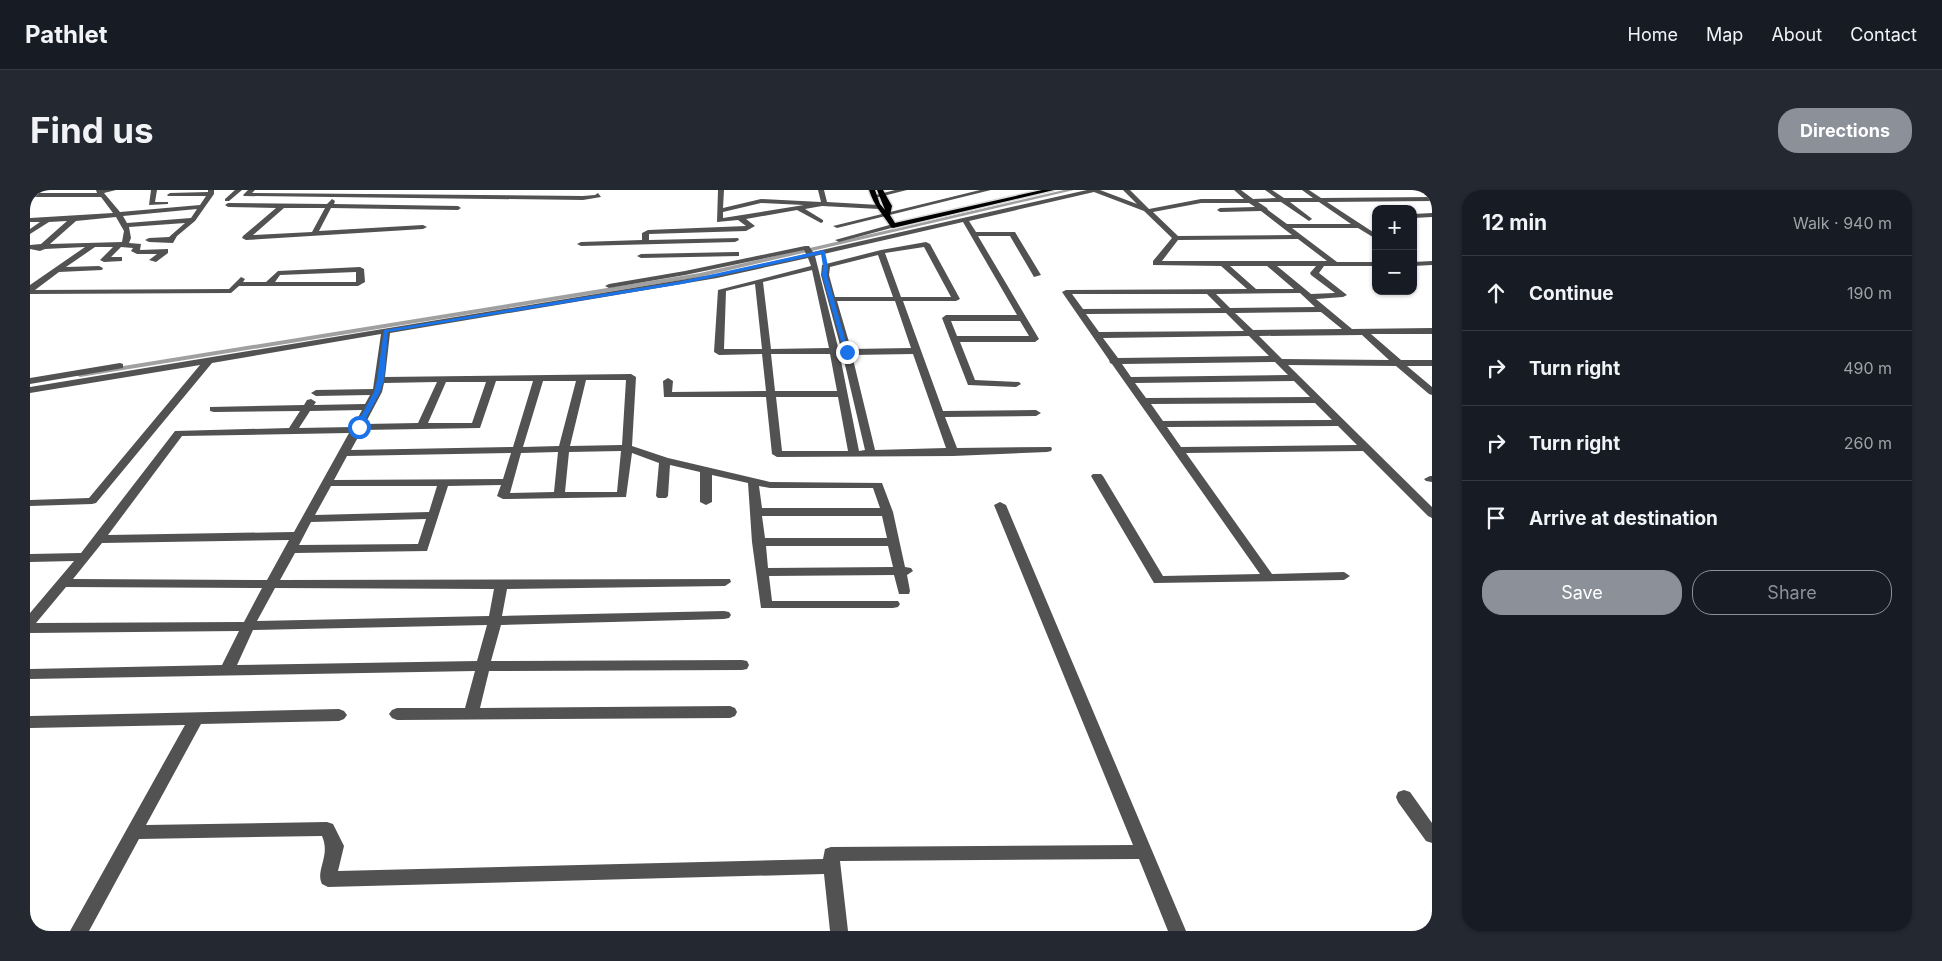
<!DOCTYPE html>
<meta charset="utf-8">
<style>
body{margin:0;font-family:Inter,sans-serif;background:#242831;color:#f1f3f6}
.controls{position:absolute;right:15px;top:15px;display:grid;overflow:hidden;border-radius:10px;box-shadow:0 1px 4px #0004}
.controls button{width:45px;height:45px;display:grid;place-items:center;padding:0;border:0;border-bottom:1px solid #363941;background:#171b24;color:#f1f3f6;font:25px sans-serif}
.stop{position:absolute;width:15px;height:15px;margin:-11px;border:4px solid #1a73e8;border-radius:50%;background:#fff}
.stop.end{background:#1a73e8;border-color:#fff;box-shadow:0 1px 5px #0008}
.list{margin:0;padding:0;list-style:none}
h2{display:flex;justify-content:space-between;align-items:center;height:65px;margin:0;padding:0 20px;font-size:21px}
h2 small{font-size:16px;font-weight:400;color:#9ea1a6}
.list li{display:grid;grid-template-columns:32px 1fr auto;gap:15px;align-items:center;box-sizing:border-box;height:75px;padding:0 20px;border-top:1px solid #363941}
.list b{display:block;font-size:19px;white-space:nowrap}
.list em{font-size:16px;font-style:normal;color:#9ea1a6}
.actions{display:flex;gap:10px;padding:15px 20px}
.actions a{flex:1;padding:11px 0;border:1px solid #8c9099;border-radius:20px;text-align:center;font-size:18px;color:#8c9099}
.actions .main{background:#8c9099;color:#fff}
.icon{flex:none;width:28px;height:28px;fill:none;stroke:currentColor;stroke-width:2;stroke-linecap:round;stroke-linejoin:round}
.map{position:relative;flex:none;width:1402px;height:741px;overflow:hidden;border-radius:20px}
header{display:flex;align-items:center;gap:30px;box-sizing:border-box;height:70px;padding:0 25px;background:#171b24;border-bottom:1px solid #363941}
header strong{font-size:24px}
nav{display:flex;gap:28px;margin-inline-start:auto;font-size:18px}
.intro{display:flex;align-items:center;justify-content:space-between;box-sizing:border-box;height:120px;padding:0 30px}
h1{margin:0;font-size:35px}
.button{padding:12px 22px;border-radius:20px;background:#8c9099;color:#fff;font-size:18px;font-weight:700}
main{display:flex;gap:30px;padding:0 30px}
aside{flex:1;background:#171b24;border-radius:20px;box-shadow:0 1px 4px #0004}
.map>svg:first-child{display:block}
.lines{fill:none;stroke-linecap:round;stroke-linejoin:round}
.canal{fill:#a0a0a0;fill-rule:evenodd}
.major-casing{stroke:#dbdbdb;stroke-width:3}
.minor{fill:#525252;fill-rule:evenodd}
.major{fill:#000;fill-rule:evenodd}
.route{fill:#1a73e8}
</style>
<header>
<strong>Pathlet</strong>
<nav><a>Home</a><a>Map</a><a>About</a><a>Contact</a></nav>
</header>
<div class="intro"><h1>Find us</h1><a class="button">Directions</a></div>
<main>
<div class="map">
<svg width="1402" height="741" viewBox="0 0 1402 741">
<rect width="100%" height="100%" fill="#fff"/>
<g class="lines">
<path class="canal" d="M1034,0H1044L670,87L50,187L46,185L50,183L670,83Z"/>
<defs>
<path id="major" d="M839,0H845L850,14L855,20L847,0H853L862,16L860,25L865,33L1012,0H1024L863,38L861,37C852,23 844,16 839,0Z"/>
</defs>
<use href="#major" class="major-casing"/>
<g class="minor">
<path d="M66,0H86L74,3L90,22L170,15L176,6H138L137,5L140,3L178,2V0H184V4L165,31L147,46L143,53L119,52L115,50L119,48L139,47L155,33L99,37L101,48L99,53L111,54L110,60L138,59V63L126,72L119,70L127,64H107L101,61L103,58L91,57L81,67H92V71L74,72L70,70L83,57H65L36,77L69,76L73,78L72,80L29,82L5,100L199,99L211,87L215,89L213,92H236L248,81L330,77L334,79L335,92L328,96H209L201,103L0,104V95L55,57L15,59L10,61L0,59V55L11,54L37,31L19,32L0,44V39L10,32H0V28L83,23L71,7H0V3H67ZM167,19L161,28L97,33L93,26ZM86,27L94,41L92,52L20,54L46,31ZM326,82V92H245L250,85Z"/>
<path d="M121,0H127L125,12H138V14L119,15Z"/>
<path d="M205,0H212L199,11H195V9Z"/>
<path d="M218,0H225L222,3L553,6L565,5L568,3L571,7L553,10L214,6L213,5Z"/>
<path d="M688,0H694L693,18L731,9L791,12L788,0H794L797,12L849,15L852,17L849,19L792,16L775,19L793,30V32L791,33L767,20L716,29L725,36L716,41L619,44V50L708,48L709,50L705,52L551,56L547,54L551,52L612,50V43L618,40L716,36L708,30L687,32ZM731,13L774,15L693,28V22Z"/>
<path d="M865,0H877L845,8L842,6Z"/>
<path d="M950,0H961L807,38L803,36Z"/>
<path d="M1057,0H1070L1107,14L1093,0H1100L1119,19L1171,9H1214L1204,0H1211L1223,9L1246,8L1235,0H1242L1254,8H1283L1272,0H1279L1291,8L1402,7V11L1297,12L1346,44V49L1328,38H1262L1307,72H1346V76H1294L1289,83L1317,105L1313,107L1286,109L1322,139L1402,138V144H1341L1371,170H1402V176H1377L1402,197V205L1399,204L1366,176L1258,175L1402,317V328L1398,326L1333,261L1156,263L1242,384L1314,382L1320,386L1314,390L1124,393L1061,286L1063,284H1071L1073,286L1133,386L1230,384L1082,174L1080,173L1079,170L1032,102L1036,100L1217,99L1191,76L1123,75V71L1142,48L1114,21L1064,2L939,31L946,42H985L1011,85L1004,87L980,46H948L1009,149L1005,152H930L945,190L989,192L991,194L986,197L938,195L912,128L916,125H987L933,32L785,66L809,161L829,261L835,260L812,162L791,85L792,75L851,60L896,52L900,54L930,109L926,111H873L913,221L1006,220L1011,223L1006,226L915,227L927,258L1021,257L1022,259L1021,261L1017,262L923,266L747,267L742,264L736,207H634L633,191L638,188L643,191L642,202L736,201L732,164L689,165L684,162L688,100L781,76L778,68L687,88L360,143L355,187L601,184L606,187L602,256L638,268L740,292L852,293L863,322L875,377L881,378L883,381L877,385L880,401L879,404H869L864,385L739,386L742,411H868L870,414L868,417L863,418H731L722,352L718,293L682,285V312L676,315L670,312V282L640,275L638,306L636,308H628L626,306L629,273L602,263L596,307L473,309L467,306L471,295L418,296L397,361L265,363L250,390L700,389L701,392L695,396L477,399L472,426L694,421L699,422L701,425L699,428L694,429L471,435L461,471L712,470L717,471L719,475L717,479L712,480L459,481L450,518L700,516L705,518L707,522L705,526L700,528L367,530L362,528L359,524L362,520L367,518H435L445,481L0,489V479L192,475L209,441L0,443V423L44,371L0,372V364L51,363L145,241L259,238L270,221L184,222L180,221V217L274,215L277,210L281,209L286,212L284,215L335,214L340,205L286,206L281,203L286,200L343,199L351,144L182,173L66,313L62,314L0,316V310L59,308L170,175L0,203V197L687,84L776,64L774,60L655,85L579,98L575,96L579,94L655,81L775,56H779L783,62ZM1228,12H1251L1279,31L1282,29L1281,28L1260,12H1289L1321,34H1257L1238,20L1237,18ZM1171,13H1219L1225,17L1190,18L1187,20L1190,22L1231,21L1262,45L1148,46L1123,22ZM1268,49L1297,71H1132L1148,50ZM894,57L921,107H871L855,63ZM848,65L863,107H805L799,85L800,77ZM1200,76H1237L1264,99H1226ZM1247,76H1286L1280,83L1281,85L1305,103L1281,104ZM782,80L799,158L741,159L733,92ZM725,94L732,159H694L696,101ZM1270,103L1285,117L1200,118L1186,104ZM1042,104H1177L1191,118L1053,119ZM807,111H865L881,158L821,159ZM1291,122L1312,139L1223,140L1205,123ZM1196,123L1214,141L1069,142L1056,124ZM921,131H990L999,146H927ZM1332,145L1359,170L1252,169L1229,146ZM1219,146L1239,166L1088,168L1073,148ZM741,164H800L807,201H745ZM883,164L916,258L845,260L822,165ZM1245,172L1258,185L1101,187L1092,174ZM556,190H596L592,255L540,256ZM466,191H503L483,257L321,260L332,240L450,238ZM513,191H546L529,256L493,257ZM1264,191L1280,207L1116,208L1105,193ZM407,192L388,233L335,234L352,202L354,193ZM416,192H456L442,233H398ZM746,207H808L818,261H752ZM1285,213L1302,230L1133,231L1121,214ZM332,220L323,237L269,238L280,221ZM1308,236L1327,255L1151,257L1137,237ZM319,243L264,342L78,345L152,246ZM591,261L587,302H535L539,262ZM528,262L524,302L480,303L491,263ZM481,263L473,289L304,290L317,266ZM301,296H407L399,322L285,325ZM729,296L740,298H843L850,318H732ZM732,326H852L857,348H735ZM396,329L388,354L269,355L281,332ZM259,350L237,390L43,389L72,353ZM736,356H858L863,377L738,378ZM36,397L232,398L214,432L6,433ZM245,398L464,399L459,426L227,431ZM457,435L447,471L207,475L223,440Z"/>
<path d="M302,9L305,11L304,14L428,16L431,18L428,20L301,18L289,41L393,35L397,37L393,39L216,50L212,48L213,46L246,18L198,17L195,15L198,13L297,14ZM254,18H295L282,42L223,45Z"/>
<path d="M1402,23V27L1383,28V24Z"/>
<path d="M863,34L865,35V37L809,52L805,50Z"/>
<path d="M706,62H709V66L611,68L607,66L611,64Z"/>
<path d="M1402,71V75L1383,76V72Z"/>
<path d="M90,173L93,174V178L0,194V188Z"/>
<path d="M1400,286H1402V292L1396,291L1394,289Z"/>
<path d="M970,312L976,315L1156,741H1138L1109,669L810,671L818,741H800L794,684L298,697L292,694C285,680 301,666 292,646L109,649L59,741H40L155,535L0,538V526L309,519L314,521L317,525L314,529L309,531L171,534L116,635L297,632L303,634L314,656L308,681L793,669L795,659L801,657L1103,655L964,315Z"/>
<path d="M1374,600L1380,602L1402,633V653L1396,651L1368,612L1366,607L1368,602Z"/>
</g>
<use href="#major" class="major"/>
</g>
<path class="route" d="M793,60L795,62L798,76L797,85L819,163L814,162L792,85L793,76L791,64L652,94L358,142L354,190L350,202L331,238L325,237L344,202L347,190L354,140L652,91Z"/>
</svg>
<div class="controls">
<button>+</button>
<button>−</button>
</div>
<div class="stop" style="left:329px;top:237px"></div>
<div class="stop end" style="left:817px;top:162px"></div>
</div>
<aside>
<h2>12 min<small>Walk · 940 m</small></h2>
<ul class="list">
<li><svg class="icon" aria-label="ahead" viewBox="0 0 24 24"><path d="M12 20V5M6 11l6-6 6 6"/></svg><div><b>Continue</b></div><em>190 m</em></li>
<li><svg class="icon" aria-label="right" viewBox="0 0 24 24"><path d="M7 20v-9h11M14 6l5 5-5 5"/></svg><div><b>Turn right</b></div><em>490 m</em></li>
<li><svg class="icon" aria-label="right" viewBox="0 0 24 24"><path d="M7 20v-9h11M14 6l5 5-5 5"/></svg><div><b>Turn right</b></div><em>260 m</em></li>
<li><svg class="icon" aria-label="arrive" viewBox="0 0 24 24"><path d="M6 21V4h12l-3 4 3 4H6"/></svg><div><b>Arrive at destination</b></div></li>
</ul>
<div class="actions"><a class="main">Save</a><a>Share</a></div>
</aside>
</main>
